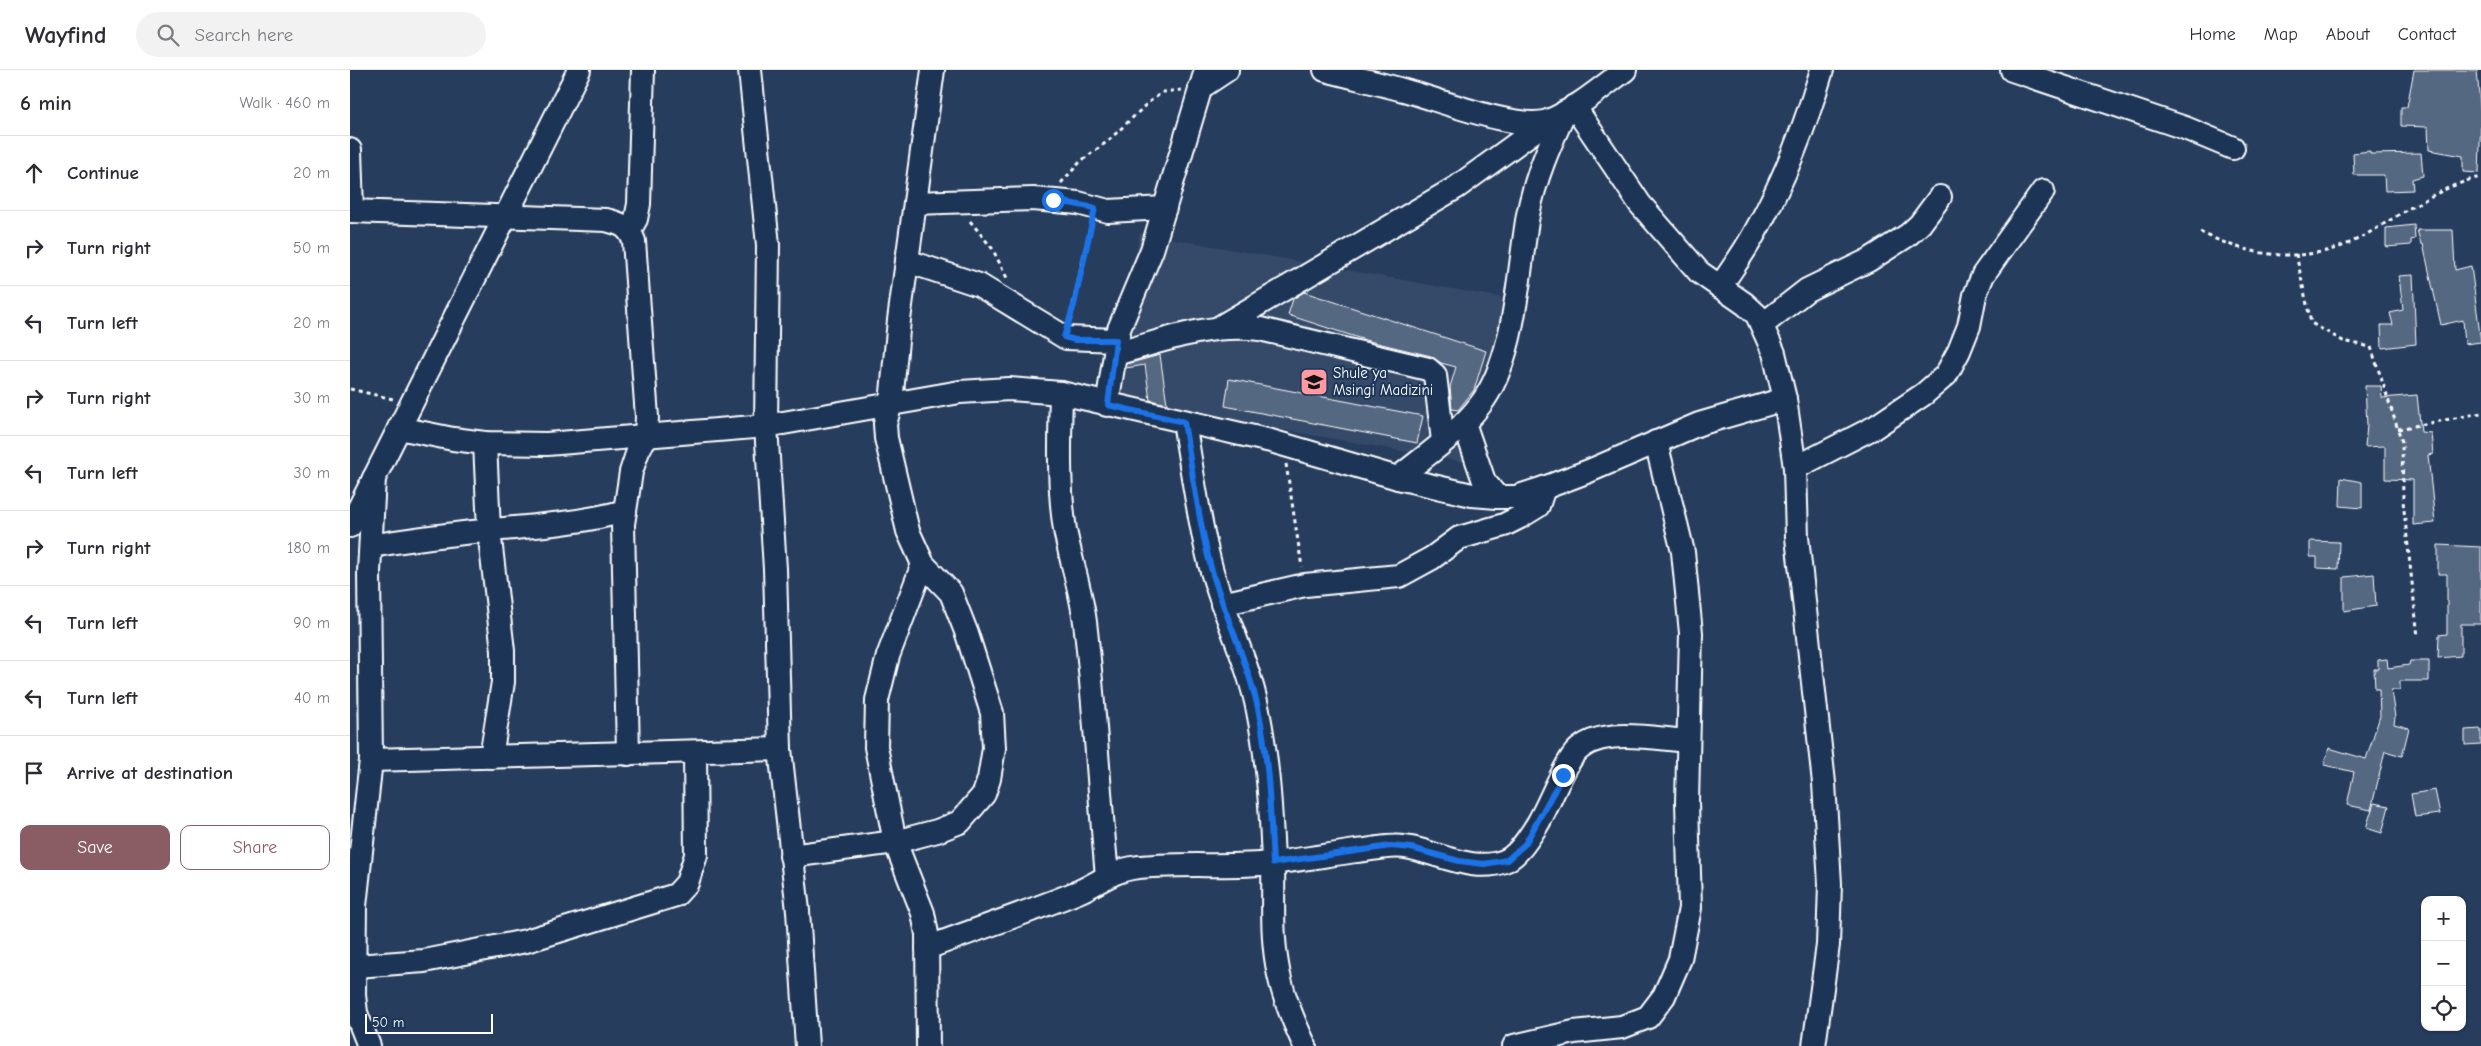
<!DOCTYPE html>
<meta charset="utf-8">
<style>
body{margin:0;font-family:"Comic Neue",sans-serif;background:#f2f2f3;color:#2b2b33}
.controls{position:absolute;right:15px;bottom:15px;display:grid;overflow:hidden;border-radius:10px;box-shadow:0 1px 4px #0004}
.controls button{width:45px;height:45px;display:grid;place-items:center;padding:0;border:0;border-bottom:1px solid #e1e1e2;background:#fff;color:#2b2b33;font:25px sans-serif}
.scale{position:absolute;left:15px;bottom:12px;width:128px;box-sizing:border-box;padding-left:5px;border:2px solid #fff;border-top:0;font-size:14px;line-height:18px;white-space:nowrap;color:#fff;-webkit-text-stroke:4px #1d3557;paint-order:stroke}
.stop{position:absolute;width:15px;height:15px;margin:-11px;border:4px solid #1a73e8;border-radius:50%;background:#fff}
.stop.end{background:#1a73e8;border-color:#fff;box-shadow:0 1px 5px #0008}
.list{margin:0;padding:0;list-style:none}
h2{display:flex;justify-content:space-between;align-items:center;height:65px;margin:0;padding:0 20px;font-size:21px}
h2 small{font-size:16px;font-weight:400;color:#7c7c81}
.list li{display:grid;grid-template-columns:32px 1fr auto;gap:15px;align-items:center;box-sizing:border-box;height:75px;padding:0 20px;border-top:1px solid #e1e1e2}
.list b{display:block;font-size:19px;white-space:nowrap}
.list em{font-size:16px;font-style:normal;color:#7c7c81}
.actions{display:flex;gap:10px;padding:15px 20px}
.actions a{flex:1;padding:11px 0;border:1px solid #8a5d65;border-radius:10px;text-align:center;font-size:18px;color:#8a5d65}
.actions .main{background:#8a5d65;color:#fff}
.icon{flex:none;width:28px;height:28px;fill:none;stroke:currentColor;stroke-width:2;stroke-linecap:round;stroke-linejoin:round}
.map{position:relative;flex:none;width:2131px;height:976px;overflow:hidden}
header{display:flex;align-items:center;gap:30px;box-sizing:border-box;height:70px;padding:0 25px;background:#fff;border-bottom:1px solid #e1e1e2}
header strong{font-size:24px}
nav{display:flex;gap:28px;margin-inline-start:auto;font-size:18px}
.search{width:350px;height:45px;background:#f2f2f3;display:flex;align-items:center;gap:12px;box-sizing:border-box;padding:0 18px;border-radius:28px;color:#7c7c81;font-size:19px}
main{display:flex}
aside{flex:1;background:#fff}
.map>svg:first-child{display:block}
.built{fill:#344a68}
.building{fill:#556781;stroke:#fff}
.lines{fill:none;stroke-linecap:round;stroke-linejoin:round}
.minor-casing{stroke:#fff;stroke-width:26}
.path{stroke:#fff;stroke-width:3;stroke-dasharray:4 4;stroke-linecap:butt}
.minor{stroke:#1d3557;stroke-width:22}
.route{stroke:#1a73e8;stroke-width:6}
.labels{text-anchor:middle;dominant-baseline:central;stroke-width:4;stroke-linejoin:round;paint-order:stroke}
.poi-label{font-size:15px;fill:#fff;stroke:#1d3557;text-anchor:start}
</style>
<header>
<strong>Wayfind</strong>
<div class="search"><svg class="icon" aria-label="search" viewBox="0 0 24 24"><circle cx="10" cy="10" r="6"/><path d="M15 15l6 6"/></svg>Search here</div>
<nav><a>Home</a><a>Map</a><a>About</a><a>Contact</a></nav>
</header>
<main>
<aside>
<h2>6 min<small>Walk · 460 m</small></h2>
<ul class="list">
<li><svg class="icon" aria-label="ahead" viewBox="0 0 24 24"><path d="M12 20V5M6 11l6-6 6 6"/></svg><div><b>Continue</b></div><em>20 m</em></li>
<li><svg class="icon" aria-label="right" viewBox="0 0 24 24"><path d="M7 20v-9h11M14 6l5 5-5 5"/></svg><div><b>Turn right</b></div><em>50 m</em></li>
<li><svg class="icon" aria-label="left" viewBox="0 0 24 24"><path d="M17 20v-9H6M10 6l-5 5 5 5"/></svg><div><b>Turn left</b></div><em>20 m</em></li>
<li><svg class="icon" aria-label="right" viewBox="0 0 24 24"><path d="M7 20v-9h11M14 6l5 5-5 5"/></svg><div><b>Turn right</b></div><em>30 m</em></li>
<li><svg class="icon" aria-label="left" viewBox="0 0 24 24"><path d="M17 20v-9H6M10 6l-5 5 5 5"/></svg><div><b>Turn left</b></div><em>30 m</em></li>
<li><svg class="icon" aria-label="right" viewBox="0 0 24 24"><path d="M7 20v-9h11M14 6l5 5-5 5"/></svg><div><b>Turn right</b></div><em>180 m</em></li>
<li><svg class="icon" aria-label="left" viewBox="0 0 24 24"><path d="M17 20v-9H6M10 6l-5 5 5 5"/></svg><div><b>Turn left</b></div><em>90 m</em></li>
<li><svg class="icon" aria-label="left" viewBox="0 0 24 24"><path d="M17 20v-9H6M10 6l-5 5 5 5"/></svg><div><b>Turn left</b></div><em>40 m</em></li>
<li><svg class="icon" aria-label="arrive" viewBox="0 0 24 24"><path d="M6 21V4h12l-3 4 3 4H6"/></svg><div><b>Arrive at destination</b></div></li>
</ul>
<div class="actions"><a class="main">Save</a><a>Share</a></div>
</aside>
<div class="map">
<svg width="2131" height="976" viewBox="0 0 2131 976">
<rect width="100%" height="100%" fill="#263d5e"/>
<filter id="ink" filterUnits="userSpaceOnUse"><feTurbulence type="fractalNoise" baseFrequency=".02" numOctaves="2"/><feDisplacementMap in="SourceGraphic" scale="10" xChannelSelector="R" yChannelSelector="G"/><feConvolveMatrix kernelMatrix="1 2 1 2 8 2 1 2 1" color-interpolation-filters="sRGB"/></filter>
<g filter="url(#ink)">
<path class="built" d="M790,163L1154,228L1124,394L760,329Z"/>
<g class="building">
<path d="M2064,0H2127L2131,47L2129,103L2113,102V86L2079,80L2078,57L2051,56V37H2057Z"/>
<path d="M2020,81V84L2071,83L2073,106L2062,109L2063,120L2035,121L2034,105H2004L2003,83Z"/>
<path d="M2064,155L2065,169L2061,170V175L2036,177V158Z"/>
<path d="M2067,160H2103L2105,200L2121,196L2131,272L2115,274L2113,250L2091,255L2073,174H2071Z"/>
<path d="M2063,205L2066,274L2032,278L2031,255H2043L2040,243L2053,240L2049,206Z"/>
<path d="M954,222L1136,281L1124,320L1108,340L1102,339L1100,317L1106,297L1091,293L1081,286L1015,270L938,245L943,229Z"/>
<path d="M810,285L817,334L800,330L795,295L776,298L777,294Z"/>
<path d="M879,309L1073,346L1067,373L875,336Z"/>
<path d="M2015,316H2031L2032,328L2067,325L2071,362L2081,363L2083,384L2078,385L2085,453L2063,455V410L2035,409V376L2015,377L2017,355Z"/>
<path d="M1991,408L2012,412V438L1990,436Z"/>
<path d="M1960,471L1989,472L1988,499L1967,498V487H1960Z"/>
<path d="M2088,475L2131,477V554H2111V586L2088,588L2089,565L2097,564V504H2088Z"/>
<path d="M2024,504L2026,536L1994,541V507Z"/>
<path d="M2037,589L2038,598L2059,595L2060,591H2079V611H2050V620H2041L2045,647L2044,654L2059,658L2052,686L2035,681L2021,740L1997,735L2004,702L1974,695L1979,678L2016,689L2030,646L2029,619H2025L2024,599H2028V590Z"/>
<path d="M2131,659V674L2115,675V660Z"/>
<path d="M2085,720L2090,744L2065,747L2061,724Z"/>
<path d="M2024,733L2039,736L2032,763L2016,758Z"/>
</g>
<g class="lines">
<defs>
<g id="minor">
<path d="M400,0L418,175L416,356L425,499L430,679L448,841L457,976"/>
<path d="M975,0C1001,7 1027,13 1053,20C1087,29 1167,61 1198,51C1221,43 1255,15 1275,0"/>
<path d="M1662,0L1835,58L1883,78"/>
<path d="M850,18L877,0"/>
<path d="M1224,36L1290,134L1349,202L1395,234L1407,245L1424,283L1435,329L1445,398L1447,467L1474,713L1480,814L1478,875L1464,976"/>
<path d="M0,80L2,141"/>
<path d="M565,133L683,129L728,133L758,141L815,138"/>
<path d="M0,141L256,150C271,154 278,155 284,171L297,347L296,366L288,381L281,402L273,454L278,684"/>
<path d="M280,159L286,149L289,134L293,0"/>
<path d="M557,191L629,215L716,268L766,270"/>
<path d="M1370,217C1381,200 1393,184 1403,166C1433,114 1455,57 1472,0"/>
<path d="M1412,255L1457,220L1519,190L1558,165L1570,154L1590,127"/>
<path d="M870,257L1107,117L1198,51"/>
<path d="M765,284C816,270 857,253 910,259L1078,299L1085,305L1093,371"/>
<path d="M711,323C710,368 708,415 715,460C721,491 731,521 735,552C745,637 749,721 757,806"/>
<path d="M757,335L769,259L802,180L856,0"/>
<path d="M834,352C842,399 848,447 860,494C873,544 898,590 908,641C918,691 921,741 923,792C924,826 921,860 927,894C931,922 943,950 955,976"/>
<path d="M1114,353L1134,411L1147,427"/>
<path d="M49,358L103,369L135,373L197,374L416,356L610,322L659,319L711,323L921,371L1048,408L1122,425L1147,427H1166L1194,418L1239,401L1349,354L1435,329"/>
<path d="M135,373L139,460L153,581V612L141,687"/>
<path d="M1445,398L1525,357L1574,324L1596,305L1609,281L1619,256L1625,225L1633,205L1693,121"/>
<path d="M1048,408C1076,385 1108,364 1130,335C1166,289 1168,202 1178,145C1185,108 1199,76 1215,42"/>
<path d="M0,456L229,0"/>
<path d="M21,476C61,469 101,464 142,460C187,456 231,453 275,441"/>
<path d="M573,494L538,586L527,630L526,677L545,772L573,843L577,864L578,976"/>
<path d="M872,534L955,515L1049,506L1082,488L1109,468L1154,455L1170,447L1188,436L1194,418"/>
<path d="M21,690L430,679"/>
<path d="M441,786L545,772L587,761L610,752L634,724L639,709L644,678L642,643L617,564L601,523L573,494L558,461L536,368L535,354L541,333L549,250L583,0"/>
<path d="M577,878C627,859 679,842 728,822C747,814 762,801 782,798C829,792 876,798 922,793C950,790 978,785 1006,781C1025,779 1043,774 1061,778C1090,784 1127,804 1157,790C1170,783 1179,767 1187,755C1200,733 1208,708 1222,687C1244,654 1304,669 1338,671"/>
<path d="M6,896L74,891L176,871L326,825L337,813L346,785L345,682"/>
<path d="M19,976L6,943L4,925L5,836L21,690L19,502L24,408"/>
<path d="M1164,976L1224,962L1272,957L1298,947L1314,926L1330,889L1340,838L1337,732L1341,563L1333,482L1306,372"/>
</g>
</defs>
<use href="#minor" class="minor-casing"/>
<g class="path">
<path d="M711,113L731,91L758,71L799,32L813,22L832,20"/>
<path d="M620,151L642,178L657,208"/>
<path d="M1850,162C1891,182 1930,191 1976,181C2004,175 2033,154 2058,139C2081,126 2104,113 2131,107"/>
<path d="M1946,184L1961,253L1993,271L2021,277L2052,372L2053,431L2068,567"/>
<path d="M720,250L741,156"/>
<path d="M0,319L43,329"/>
<path d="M2048,359L2131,343"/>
<path d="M936,394L952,497"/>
</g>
<use href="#minor" class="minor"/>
</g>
</g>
<g class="lines" filter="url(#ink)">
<path class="route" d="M703,130L745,138L724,235L714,267L725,270H766L758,335L834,352C842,399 848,448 860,494C873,543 897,588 908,638C919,689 920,741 923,793L1041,776L1061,778L1109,791L1134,794L1157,790L1175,774L1213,705"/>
</g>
<defs>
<symbol id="school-square" viewBox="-11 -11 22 22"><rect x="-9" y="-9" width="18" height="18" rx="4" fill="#ff9aa2" stroke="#1d3557"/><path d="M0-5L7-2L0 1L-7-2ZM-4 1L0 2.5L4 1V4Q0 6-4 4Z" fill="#111"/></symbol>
</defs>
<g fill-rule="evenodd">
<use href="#school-square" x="948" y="296" width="32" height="32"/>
</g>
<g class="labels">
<g class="poi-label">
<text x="983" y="303">Shule ya<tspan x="983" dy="17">Msingi Madizini</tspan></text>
</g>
</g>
</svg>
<div class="controls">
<button>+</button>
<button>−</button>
<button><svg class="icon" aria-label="locate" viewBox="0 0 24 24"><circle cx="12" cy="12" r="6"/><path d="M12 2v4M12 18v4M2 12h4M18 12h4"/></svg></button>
</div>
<div class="scale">50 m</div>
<div class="stop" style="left:703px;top:130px"></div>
<div class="stop end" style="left:1213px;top:705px"></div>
</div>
</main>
